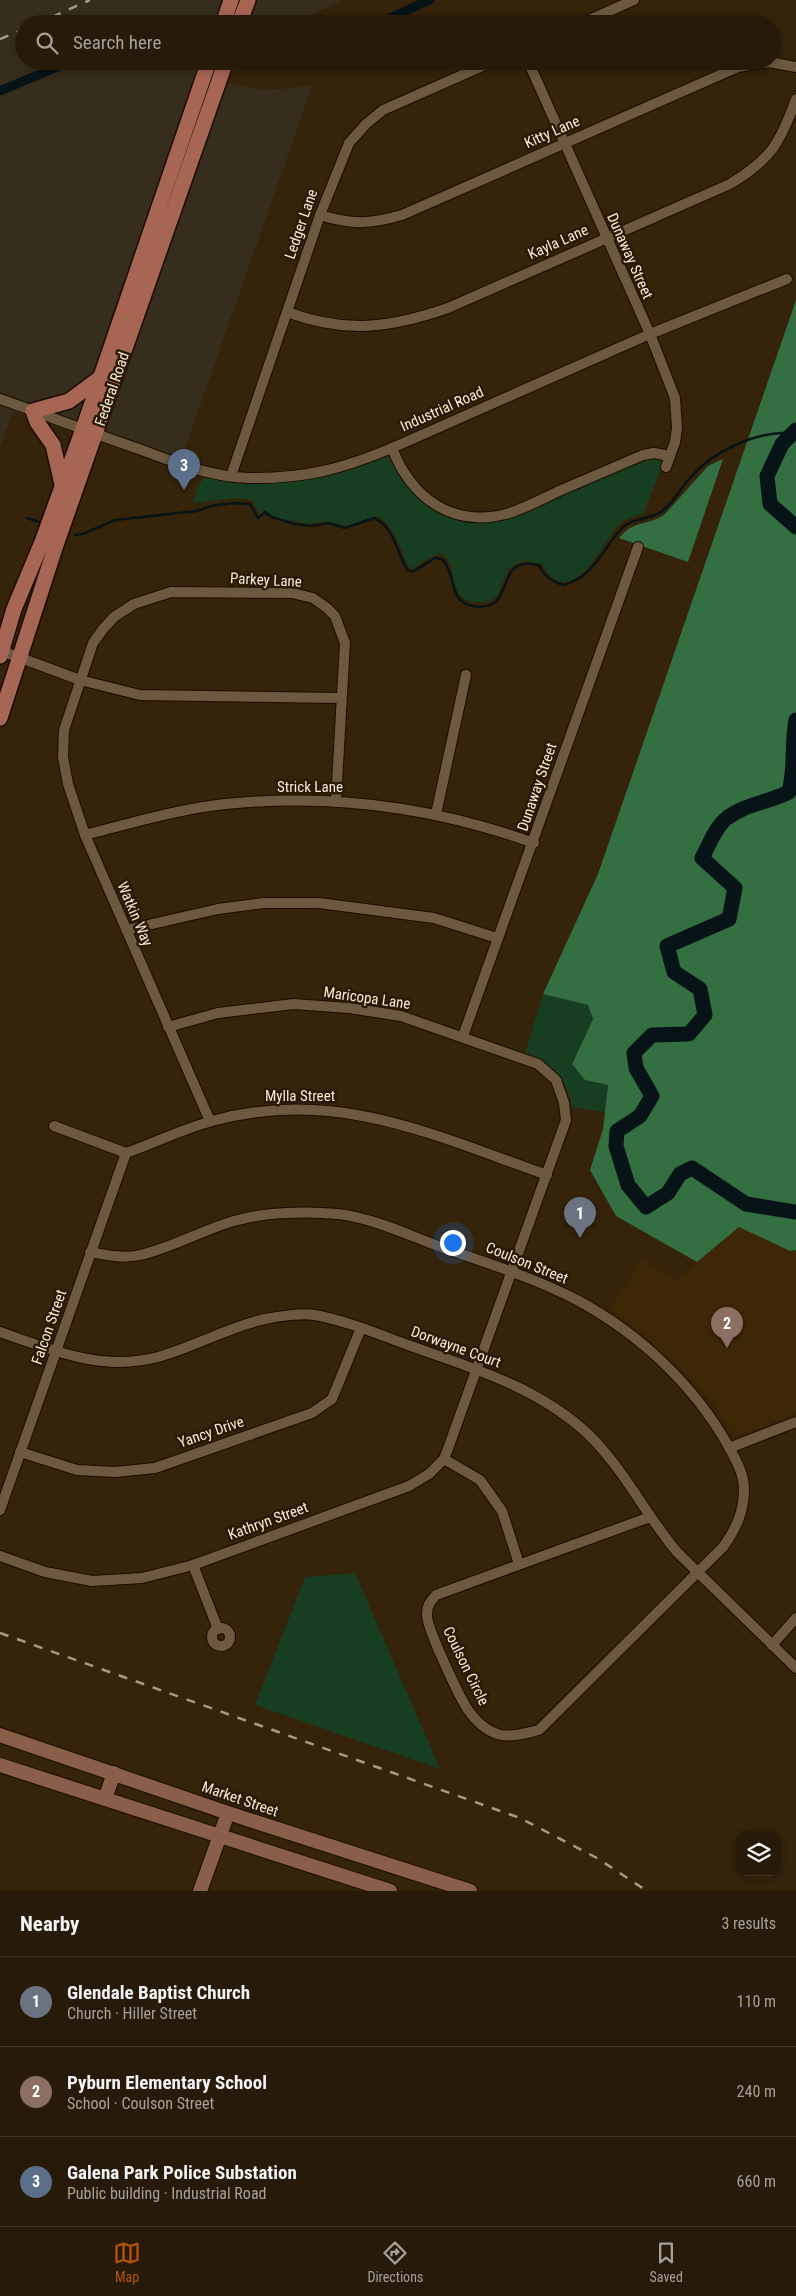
<!DOCTYPE html>
<meta charset="utf-8">
<style>
body{margin:0;font-family:"Roboto Condensed",sans-serif;background:#342716;color:#f1f3f6}
.controls{position:absolute;right:15px;bottom:15px;display:grid;overflow:hidden;border-radius:10px;box-shadow:0 2px 8px #0003}
.controls button{width:45px;height:45px;display:grid;place-items:center;padding:0;border:0;border-bottom:1px solid #443829;background:#281a08;color:#f1f3f6;font:25px sans-serif}
.you{position:absolute;left:452px;top:1242px;width:18px;height:18px;margin:-12px;border:4px solid #fff;border-radius:50%;background:#1a73e8;box-shadow:0 0 0 8px #1a73e833}
.badge{display:grid;place-items:center;width:32px;height:32px;border-radius:50%;background:#b45309;color:#fff;font-size:16px;font-weight:700}
.pin{position:absolute;translate:-50% -41px;filter:drop-shadow(0 1px 2px #0008)}
.pin::after{content:'';position:absolute;top:26px;width:18px;height:15px;background:inherit;clip-path:polygon(0 0,100% 0,50% 100%)}
.list{margin:0;padding:0;list-style:none}
h2{display:flex;justify-content:space-between;align-items:center;height:65px;margin:0;padding:0 20px;font-size:21px}
h2 small{font-size:16px;font-weight:400;color:#a5a19c}
.list li{display:grid;grid-template-columns:32px 1fr auto;gap:15px;align-items:center;box-sizing:border-box;height:90px;padding:0 20px;border-top:1px solid #443829}
.list b{display:block;font-size:19px;white-space:nowrap}
.list p{margin:0;font-size:16px;white-space:nowrap;color:#a5a19c}
.list em{font-size:16px;font-style:normal;color:#a5a19c}
.icon{flex:none;width:28px;height:28px;fill:none;stroke:currentColor;stroke-width:2;stroke-linecap:round;stroke-linejoin:round}
.map{position:relative;flex:none;width:796px;height:1891px;overflow:hidden}
.search{position:absolute;background:#281a08;box-shadow:0 2px 8px #0003;left:15px;right:15px;top:15px;height:55px;display:flex;align-items:center;gap:12px;box-sizing:border-box;padding:0 18px;border-radius:28px;color:#a5a19c;font-size:19px}
.sheet{height:335px;background:#281a08}
nav{display:flex;justify-content:space-around;align-items:center;box-sizing:border-box;height:70px;border-top:1px solid #443829;background:#281a08;font-size:14px;color:#a5a19c}
nav a{display:grid;justify-items:center;gap:2px}
nav .on{color:#b45309}
.map>svg:first-child{display:block}
.built{fill:#3d2706}
.industrial{fill:#362d1d}
.green{fill:#183e21}
.forest{fill:#336f41}
.lines{fill:none;stroke-linecap:round;stroke-linejoin:round}
.stream{stroke:#071417;stroke-width:2.5}
.canal{stroke:#071417;stroke-width:9}
.river{stroke:#071417;stroke-width:15}
.street-casing{stroke:#1c0c00;stroke-width:12}
.secondary-casing{stroke:#1c0c00;stroke-width:16}
.primary-casing{stroke:#1c0c00;stroke-width:18}
.street{stroke:#6c593f;stroke-width:10}
.secondary{stroke:#895f4a;stroke-width:14}
.primary{stroke:#a76654;stroke-width:15}
.rail{stroke:#a89a88;stroke-width:2.5;stroke-dasharray:9 9;stroke-linecap:butt}
.labels{text-anchor:middle;dominant-baseline:central;stroke-width:5;stroke-linejoin:round;paint-order:stroke}
.street-label{font-size:15px;fill:#f7ebdd;stroke:#2a1a02}
</style>
<div class="map">
<svg width="796" height="1891" viewBox="0 0 796 1891">
<rect width="100%" height="100%" fill="#35230a"/>
<path class="built" d="M739,1227L790,1251L796,1250V1414L734,1437L716,1407L678,1365L611,1309L641,1259L676,1280Z"/>
<path class="industrial" d="M0,0H343L291,24H24V61H233L225,82L262,90L294,88L313,84L181,460L76,433L13,412L0,446Z"/>
<g class="green">
<path d="M386,456L392,460L409,489L426,503L479,522L500,520L522,513L644,459H660L663,463L643,514C636,516 627,518 621,523C607,534 582,596 555,579C549,576 545,571 543,564L522,561L509,568L497,596C491,602 484,603 475,602C444,596 462,568 442,554C428,554 423,563 412,569L409,567C401,549 395,528 378,516L348,526L323,521L310,524L277,518L263,510L260,515L252,500L236,498L193,503L199,484L206,476C228,478 252,482 275,482C314,481 349,471 386,456Z"/>
<path d="M543,994L588,1005L593,1019L572,1064L585,1080L608,1084L605,1112L572,1107C567,1078 551,1062 525,1053Z"/>
<path d="M355,1573L440,1769L255,1705L305,1577Z"/>
</g>
<g class="forest">
<path d="M796,300V1250L790,1251L739,1227L697,1262L616,1216L590,1170L603,1129L608,1085L585,1080L572,1064L593,1019L588,1005L543,994L598,874Z"/>
<path d="M723,459L688,562L619,538C635,519 646,527 665,514L708,466Z"/>
</g>
<g class="lines">
<g class="stream">
<path d="M27,518L39,522"/>
<path d="M75,535L83,534L115,520L197,511L211,506L234,503L250,504L258,518L265,512L272,517L294,524L313,526L328,523L345,528L374,518C396,528 396,553 408,571H414L435,558L442,559C457,574 447,601 473,606C482,608 489,606 496,602C511,584 503,558 539,565C544,576 551,581 563,585C594,577 602,550 621,529C631,518 647,520 659,513C671,507 680,489 689,479C713,451 755,431 793,433"/>
</g>
<g class="canal">
<path d="M376,24L430,0"/>
<path d="M0,91L71,61"/>
</g>
<g class="river">
<path d="M796,430L782,444L767,476L770,504L796,527"/>
<path d="M796,720C791,746 796,765 789,792C770,802 745,804 727,818C716,826 709,845 702,858L735,888L729,919L667,946L674,972L700,989L705,1015L689,1034L652,1035L634,1053L636,1068L652,1096L640,1116L617,1131L616,1146L628,1185L646,1207L668,1193L680,1174L692,1168L746,1204L796,1212"/>
</g>
<defs>
<g id="street">
<path d="M580,24L634,0"/>
<path d="M528,61L650,334L675,398L677,428L675,442L666,467"/>
<path d="M320,215C352,225 371,224 402,215L738,67L769,62L796,67"/>
<path d="M287,312C346,334 390,328 448,308L730,184C771,159 780,144 796,99"/>
<path d="M0,399C45,415 90,432 136,448C172,461 209,477 249,478C304,479 342,469 392,448L650,334L787,279"/>
<path d="M392,448C411,497 451,528 506,514C524,509 542,499 559,491C587,479 615,467 643,455L654,453L670,456"/>
<path d="M231,476L320,215L349,143L366,124L383,110L494,61"/>
<path d="M2,651L80,680L140,695L341,698"/>
<path d="M436,814L466,675"/>
<path d="M85,835C135,822 185,807 236,803C339,794 437,808 534,843"/>
<path d="M126,930L218,909L264,903H319L434,918L497,938"/>
<path d="M463,1036L638,547"/>
<path d="M210,1121L85,835L68,784L63,757L64,730L93,643L103,629L114,617L134,604L171,592L292,593L313,598L327,608L335,616L345,643L336,800"/>
<path d="M54,1126L126,1153C154,1143 183,1129 212,1121C335,1087 433,1135 547,1175"/>
<path d="M90,1252C106,1255 123,1259 140,1255C172,1248 202,1230 234,1221C264,1212 307,1211 338,1214C373,1218 408,1235 441,1247C487,1263 535,1278 577,1300C640,1334 694,1385 729,1447C736,1461 744,1473 744,1489C744,1512 736,1529 723,1547L539,1730C526,1733 510,1738 497,1734C486,1730 475,1720 468,1710C459,1696 427,1629 427,1615C427,1605 430,1602 436,1595L650,1517"/>
<path d="M0,1332C52,1350 102,1372 158,1357C195,1347 228,1327 265,1319C279,1316 302,1313 315,1315C347,1321 378,1334 408,1345C472,1368 538,1387 588,1434C624,1469 645,1514 677,1552L796,1668"/>
<path d="M729,1448L796,1422"/>
<path d="M20,1452L77,1470L115,1472L155,1468L312,1413L332,1399L361,1328"/>
<path d="M444,1459L480,1480L502,1511L519,1564"/>
<path d="M0,1510L126,1153"/>
<path d="M0,1556L45,1572L92,1581L142,1578L193,1565L409,1486L429,1474L444,1459L450,1443L566,1120L564,1103L556,1080L538,1064L401,1016L349,1008L293,1004L218,1013L168,1027"/>
<path d="M193,1565L218,1629"/>
<circle cx="221" cy="1637" r="9"/>
<path d="M772,1645L796,1618"/>
</g>
<g id="secondary">
<path d="M0,1735L228,1813L470,1891"/>
<path d="M0,1765L390,1891"/>
<path d="M105,1799L114,1773"/>
<path d="M200,1891L228,1813"/>
</g>
<g id="primary">
<path d="M223,24L231,0"/>
<path d="M239,24L248,0"/>
<path d="M62,484L53,445L37,422L33,411L69,401L100,378"/>
<path d="M0,656L14,609L42,542L83,429L209,61"/>
<path d="M0,718L56,545L226,61"/>
</g>
</defs>
<use href="#street" class="street-casing"/>
<use href="#secondary" class="secondary-casing"/>
<use href="#primary" class="primary-casing"/>
<use href="#street" class="street"/>
<use href="#secondary" class="secondary"/>
<use href="#primary" class="primary"/>
<g class="rail">
<path d="M36,24L90,0"/>
<path d="M0,39L24,29"/>
<path d="M0,1633L520,1818L597,1858L647,1891"/>
</g>
</g>
<g class="labels">
<g class="street-label">
<text transform="translate(552 132) rotate(-24)">Kitty Lane</text>
<text transform="translate(301 224) rotate(-71)">Ledger Lane</text>
<text transform="translate(558 242) rotate(-24)">Kayla Lane</text>
<text transform="translate(630 256) rotate(66)">Dunaway Street</text>
<text transform="translate(112 389) rotate(-71)">Federal Road</text>
<text transform="translate(442 409) rotate(-24)">Industrial Road</text>
<text transform="translate(266 580) rotate(3)">Parkey Lane</text>
<text x="310" y="787">Strick Lane</text>
<text transform="translate(537 787) rotate(-71)">Dunaway Street</text>
<text transform="translate(135 914) rotate(67)">Watkin Way</text>
<text transform="translate(367 998) rotate(8)">Maricopa Lane</text>
<text x="300" y="1096">Mylla Street</text>
<text transform="translate(527 1263) rotate(22)">Coulson Street</text>
<text transform="translate(49 1327) rotate(-71)">Falcon Street</text>
<text transform="translate(456 1347) rotate(20)">Dorwayne Court</text>
<text transform="translate(211 1432) rotate(-19)">Yancy Drive</text>
<text transform="translate(268 1521) rotate(-20)">Kathryn Street</text>
<text transform="translate(466 1666) rotate(64)">Coulson Circle</text>
<text transform="translate(240 1799) rotate(19)">Market Street</text>
</g>
</g>
</svg>
<div class="controls">
<button><svg class="icon" aria-label="layers" viewBox="0 0 24 24"><path d="M12 4l9 5-9 5-9-5zM3 14l9 5 9-5"/></svg></button>
</div>
<div class="you"></div>
<div class="pin badge" style="left:580px;top:1238px;background:#6b7280">1</div>
<div class="pin badge" style="left:727px;top:1348px;background:#8d6e63">2</div>
<div class="pin badge" style="left:184px;top:490px;background:#5c6f8a">3</div>
<div class="search"><svg class="icon" aria-label="search" viewBox="0 0 24 24"><circle cx="10" cy="10" r="6"/><path d="M15 15l6 6"/></svg>Search here</div>
</div>
<section class="sheet">
<h2>Nearby<small>3 results</small></h2>
<ul class="list">
<li><span class="badge" style="background:#6b7280">1</span><div><b>Glendale Baptist Church</b><p>Church · Hiller Street</p></div><em>110 m</em></li>
<li><span class="badge" style="background:#8d6e63">2</span><div><b>Pyburn Elementary School</b><p>School · Coulson Street</p></div><em>240 m</em></li>
<li><span class="badge" style="background:#5c6f8a">3</span><div><b>Galena Park Police Substation</b><p>Public building · Industrial Road</p></div><em>660 m</em></li>
</ul>
</section>
<nav>
<a class="on"><svg class="icon" aria-label="map" viewBox="0 0 24 24"><path d="M3 6l6-2 6 2 6-2v14l-6 2-6-2-6 2zM9 4v14M15 6v14"/></svg>Map</a>
<a><svg class="icon" aria-label="directions" viewBox="0 0 24 24"><path d="M12 3l9 9-9 9-9-9zM9 14v-3h6M13 9l2 2-2 2"/></svg>Directions</a>
<a><svg class="icon" aria-label="saved" viewBox="0 0 24 24"><path d="M7 4h10v16l-5-4-5 4z"/></svg>Saved</a>
</nav>
